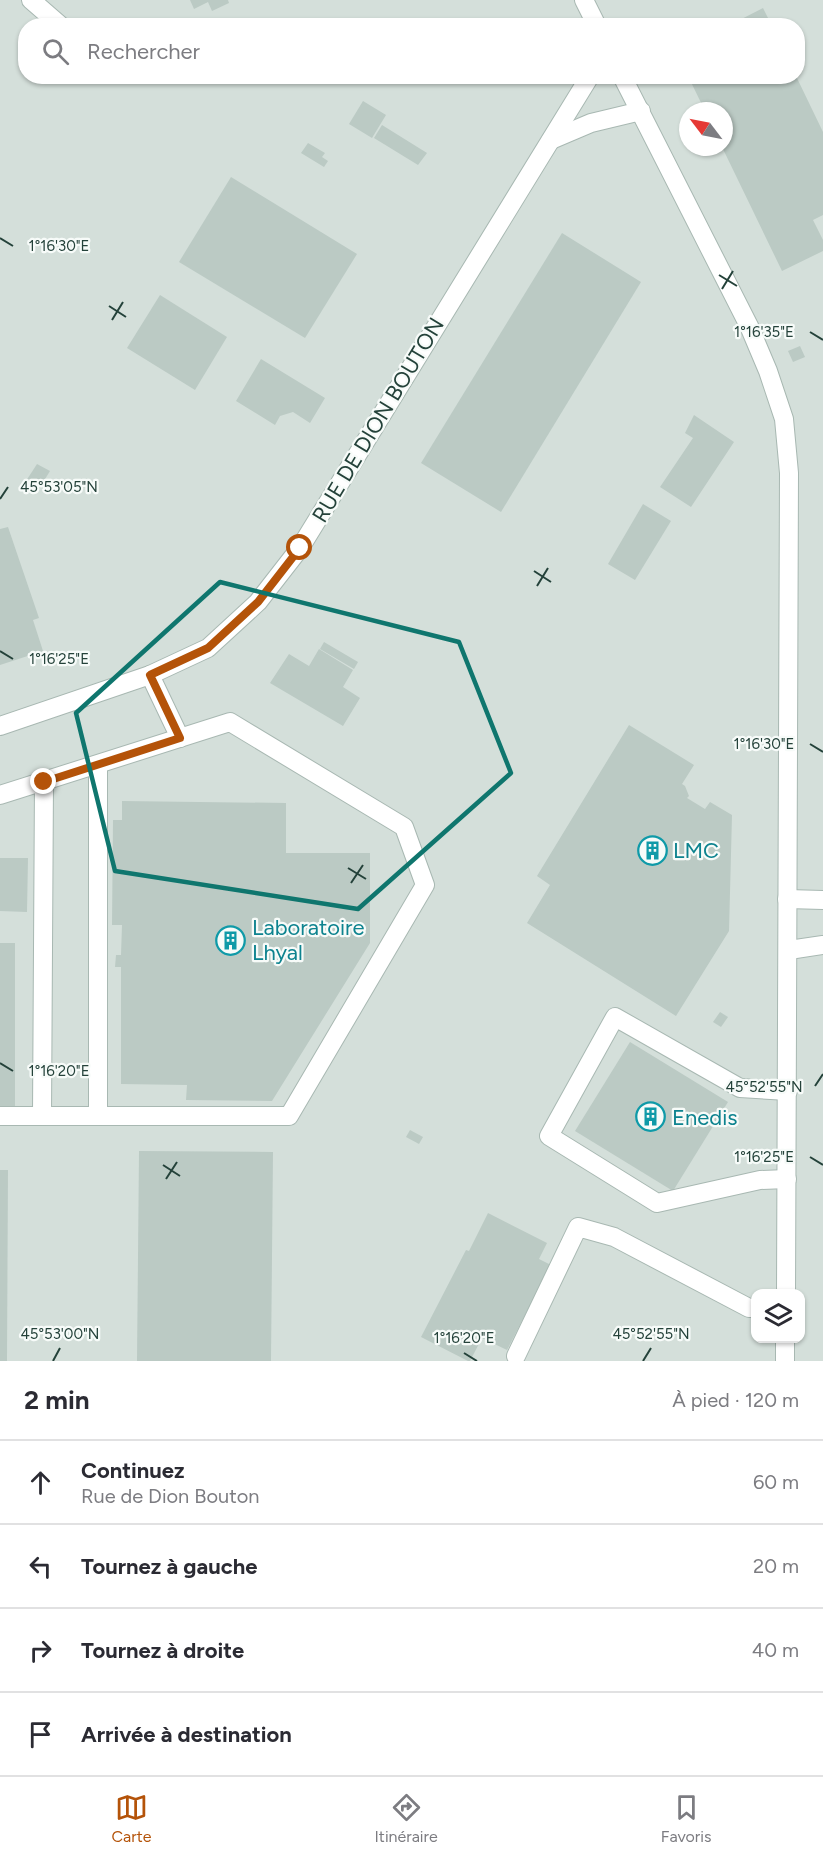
<!DOCTYPE html>
<html lang="fr">
<meta charset="utf-8">
<style>
body{margin:0;font-family:Figtree,sans-serif;background:#f7f7f7;color:#2b2b33}
.controls{position:absolute;right:18px;bottom:18px;display:grid;overflow:hidden;border-radius:12px;box-shadow:0 2px 4px #0004}
.controls button{width:54px;height:54px;display:grid;place-items:center;padding:0;border:0;border-bottom:2px solid #e1e1e2;background:#fff;color:#2b2b33;font:30px sans-serif}
.compass{position:absolute;left:679px;top:102px;width:54px;height:54px;border-radius:50%;background:#fff;box-shadow:0 2px 4px #0004;rotate:302deg}
.stop{position:absolute;width:18px;height:18px;margin:-14px;border:4px solid #b45309;border-radius:50%;background:#fff}
.stop.end{background:#b45309;border-color:#fff;box-shadow:0 2px 6px #0008}
.list{margin:0;padding:0;list-style:none}
h2{display:flex;justify-content:space-between;align-items:center;height:78px;margin:0;padding:0 24px;font-size:26px}
h2 small{font-size:20px;font-weight:400;color:#7c7c81}
.list li{display:grid;grid-template-columns:39px 1fr auto;gap:18px;align-items:center;box-sizing:border-box;height:84px;padding:0 24px;border-top:2px solid #e1e1e2}
.list b{display:block;font-size:22px;white-space:nowrap}
.list p{margin:0;font-size:20px;white-space:nowrap;color:#7c7c81}
.list em{font-size:20px;font-style:normal;color:#7c7c81}
.icon{flex:none;width:33px;height:33px;fill:none;stroke:currentColor;stroke-width:2;stroke-linecap:round;stroke-linejoin:round}
.map{position:relative;flex:none;width:823px;height:1361px;overflow:hidden}
.search{position:absolute;background:#fff;box-shadow:0 2px 4px #0004;left:18px;right:18px;top:18px;height:66px;display:flex;align-items:center;gap:15px;box-sizing:border-box;padding:0 21px;border-radius:24px;color:#7c7c81;font-size:22px}
.sheet{height:414px;background:#fff}
nav{display:flex;justify-content:space-around;align-items:center;box-sizing:border-box;height:84px;border-top:2px solid #e1e1e2;background:#fff;font-size:16px;color:#7c7c81}
nav a{display:grid;justify-items:center;gap:3px}
nav .on{color:#b45309}
.map>svg:first-child{display:block}
.built{fill:#d4dfda;fill-rule:evenodd}
.building{fill:#bbcac4}
.lines{fill:none;stroke-linecap:round;stroke-linejoin:round}
.minor-casing{stroke:#a8b8b2;stroke-width:20}
.minor{stroke:#fff;stroke-width:18}
.route{stroke:#b45309;stroke-width:8}
.marked{fill:none;stroke:#0f766e;stroke-width:4.5;stroke-linejoin:round}
.ticks{fill:none;stroke:#24423a;stroke-width:2}
.labels{text-anchor:middle;dominant-baseline:central;stroke-width:4.5;stroke-linejoin:round;paint-order:stroke}
.street-label{font-size:22px;fill:#24423a;stroke:#f7fbf9}
.culture-label{font-size:22px;fill:#0d838f;stroke:#f7fbf9;text-anchor:start}
.ticks-label{font-size:15px;text-anchor:middle;fill:#24423a;stroke:#f7fbf9;stroke-width:4.5;stroke-linejoin:round;paint-order:stroke}
</style>
<div class="map">
<svg width="823" height="1361" viewBox="0 0 823 1361">
<rect width="100%" height="100%" fill="#e6efeb"/>
<path class="built" d="M0,0H823V1361H0ZM26,26H798V76H26ZM688,111H724V147H688ZM756,1294H800V1338H756Z"/>
<g class="building">
<path d="M190,0H228L229,3L212,11L208,2L194,9Z"/>
<path d="M763,8L772,26H728Z"/>
<path d="M688,76H796L823,132V215L813,220L823,240V251L782,271L722,147H724V111H705Z"/>
<path d="M363,101L386,115L372,138L349,124Z"/>
<path d="M382,125L427,153L418,165L374,138Z"/>
<path d="M308,143L325,153L322,157L328,161L324,167L301,153Z"/>
<path d="M231,177L357,254L305,338L179,262Z"/>
<path d="M562,233L641,282L501,512L421,463Z"/>
<path d="M160,295L227,337L195,390L127,348Z"/>
<path d="M800,346L805,357L793,362L788,351Z"/>
<path d="M261,359L325,398L310,423L293,412L280,416L275,425L236,401Z"/>
<path d="M694,415L734,442L691,507L660,487L693,438L685,433Z"/>
<path d="M37,464L50,471L39,489L26,481Z"/>
<path d="M643,504L671,521L635,580L608,564Z"/>
<path d="M8,527L39,618L33,620L43,651L0,665V529Z"/>
<path d="M324,642L358,662L354,669L320,649Z"/>
<path d="M319,649L353,670L343,687L360,698L343,726L270,683L289,654L309,666Z"/>
<path d="M629,725L694,765L682,784L685,786L689,796L687,798L705,809L710,802L732,815L729,931L676,1016L527,923L550,885L537,876Z"/>
<path d="M122,801L286,803V853H370V943L272,1101L186,1100L187,1085L121,1084V967H115L116,955H121L122,925H112L113,820H122Z"/>
<path d="M0,858H28L27,912L0,911Z"/>
<rect x="0" y="943" width="15" height="163"/>
<path d="M720,1012L728,1017L721,1027L713,1022Z"/>
<path d="M630,1042L728,1102L673,1191L575,1131Z"/>
<path d="M410,1130L423,1137L419,1144L406,1137Z"/>
<path d="M139,1151L273,1152L271,1361H137Z"/>
<path d="M0,1170H8L7,1361H0Z"/>
<path d="M488,1213L547,1243L539,1259L551,1265L507,1350L482,1338L470,1361H468L421,1337L466,1250L469,1251Z"/>
</g>
<g class="lines">
<defs>
<g id="minor">
<path d="M31,0L61,26"/>
<path d="M584,0L597,26"/>
<path d="M622,76L749,326L768,371L784,419L789,473L786,1294"/>
<path d="M551,140L591,123L641,111"/>
<path d="M150,675L180,738"/>
<path d="M0,726L150,675L208,648L258,602L300,548L590,76"/>
<path d="M0,795L230,722L404,827L425,885L289,1116H0"/>
<path d="M787,899L823,900"/>
<path d="M789,950L823,945"/>
<path d="M42,1116L44,782"/>
<path d="M98,1116V765"/>
<path d="M787,1179L760,1180L657,1203L549,1136L615,1017L740,1088L788,1091"/>
<path d="M516,1356L578,1227L614,1237L749,1308H756"/>
<path d="M785,1361V1338"/>
</g>
</defs>
<use href="#minor" class="minor-casing"/>
<use href="#minor" class="minor"/>
</g>
<g class="lines">
<path class="route" d="M44,782L180,738L150,675L208,648L258,602L300,548"/>
</g>
<path class="marked" d="M220,582L459,642L511,773L358,909L115,871L76,713Z"/>
<path class="ticks" d="M0,238L13,246M719,275L737,286M722,289L733,271M109,306L126,317M112,320L123,302M810,332L823,340M0,499L8,487M534,571L551,582M537,586L548,568M0,651L13,659M810,744L823,752M348,868L366,879M351,883L363,865M0,1063L13,1071M815,1086L823,1074M810,1157L823,1165M163,1165L180,1176M166,1179L177,1162M464,1353L477,1361M53,1361L60,1348M643,1361L651,1348"/>
<defs>
<symbol id="building-ring" viewBox="-11 -11 22 22"><circle r="9.5" fill="#f7fbf9" stroke="#0f9aa8" stroke-width="1.5"/><path d="M-4-6H4V6H1V3H-1V6H-4ZM-2.5-4.3h1.7v1.8h-1.7ZM.8-4.3h1.7v1.8H.8ZM-2.5-1h1.7V.8h-1.7ZM.8-1h1.7V.8H.8Z" fill="#0f9aa8"/></symbol>
</defs>
<g fill-rule="evenodd">
<use href="#building-ring" x="636" y="834" width="33" height="33"/>
<use href="#building-ring" x="214" y="924" width="33" height="33"/>
<use href="#building-ring" x="634" y="1100" width="33" height="33"/>
</g>
<g class="labels">
<g class="street-label">
<text transform="translate(378 420) rotate(-59)">RUE DE DION BOUTON</text>
</g>
<g class="culture-label">
<text x="673" y="850">LMC</text>
<text x="252" y="927">Laboratoire<tspan x="252" dy="25">Lhyal</tspan></text>
<text x="672" y="1117">Enedis</text>
</g>
</g>
<g class="ticks-label">
<text x="59" y="251">1°16'30"E</text>
<text x="764" y="337">1°16'35"E</text>
<text x="59" y="492">45°53'05"N</text>
<text x="59" y="664">1°16'25"E</text>
<text x="764" y="749">1°16'30"E</text>
<text x="59" y="1076">1°16'20"E</text>
<text x="764" y="1092">45°52'55"N</text>
<text x="764" y="1162">1°16'25"E</text>
<text x="60" y="1339">45°53'00"N</text>
<text x="651" y="1339">45°52'55"N</text>
<text x="464" y="1343">1°16'20"E</text>
</g>
</svg>
<div class="controls">
<button><svg class="icon" aria-label="layers" viewBox="0 0 24 24"><path d="M12 4l9 5-9 5-9-5zM3 14l9 5 9-5"/></svg></button>
</div>
<svg class="compass" viewBox="-18 -18 36 36"><path d="M0-13l5 13h-10z" fill="#e53935"/><path d="M0 13l5-13h-10z" fill="#7c7c81"/></svg>
<div class="stop" style="left:300px;top:548px"></div>
<div class="stop end" style="left:44px;top:782px"></div>
<div class="search"><svg class="icon" aria-label="search" viewBox="0 0 24 24"><circle cx="10" cy="10" r="6"/><path d="M15 15l6 6"/></svg>Rechercher</div>
</div>
<section class="sheet">
<h2>2 min<small>À pied · 120 m</small></h2>
<ul class="list">
<li><svg class="icon" aria-label="ahead" viewBox="0 0 24 24"><path d="M12 20V5M6 11l6-6 6 6"/></svg><div><b>Continuez</b><p>Rue de Dion Bouton</p></div><em>60 m</em></li>
<li><svg class="icon" aria-label="left" viewBox="0 0 24 24"><path d="M17 20v-9H6M10 6l-5 5 5 5"/></svg><div><b>Tournez à gauche</b></div><em>20 m</em></li>
<li><svg class="icon" aria-label="right" viewBox="0 0 24 24"><path d="M7 20v-9h11M14 6l5 5-5 5"/></svg><div><b>Tournez à droite</b></div><em>40 m</em></li>
<li><svg class="icon" aria-label="arrive" viewBox="0 0 24 24"><path d="M6 21V4h12l-3 4 3 4H6"/></svg><div><b>Arrivée à destination</b></div></li>
</ul>
</section>
<nav>
<a class="on"><svg class="icon" aria-label="map" viewBox="0 0 24 24"><path d="M3 6l6-2 6 2 6-2v14l-6 2-6-2-6 2zM9 4v14M15 6v14"/></svg>Carte</a>
<a><svg class="icon" aria-label="directions" viewBox="0 0 24 24"><path d="M12 3l9 9-9 9-9-9zM9 14v-3h6M13 9l2 2-2 2"/></svg>Itinéraire</a>
<a><svg class="icon" aria-label="saved" viewBox="0 0 24 24"><path d="M7 4h10v16l-5-4-5 4z"/></svg>Favoris</a>
</nav>
